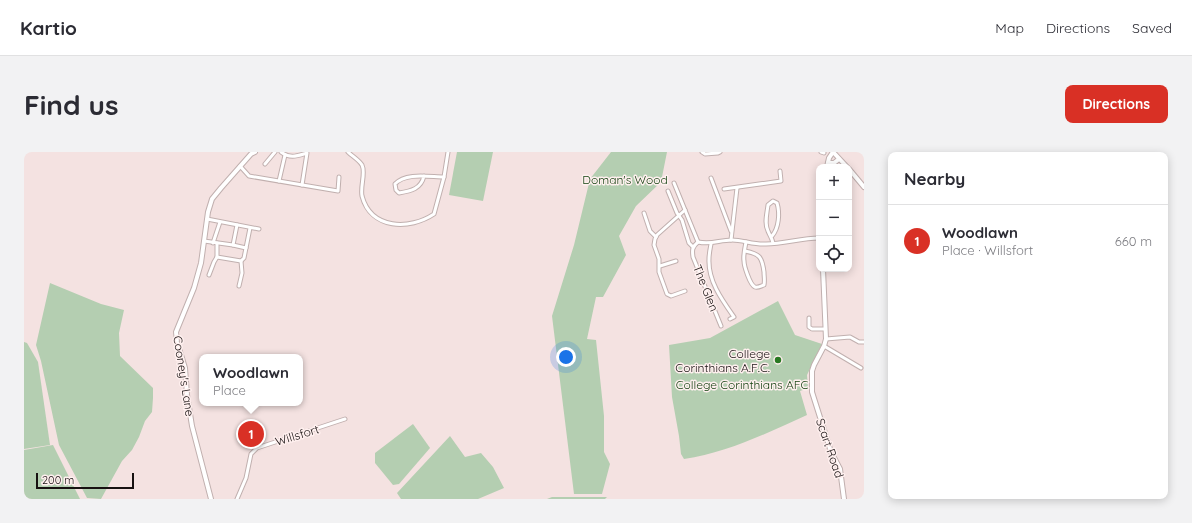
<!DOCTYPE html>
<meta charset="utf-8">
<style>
body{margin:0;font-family:Quicksand,sans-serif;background:#f2f2f3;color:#2b2b33}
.controls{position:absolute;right:12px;top:12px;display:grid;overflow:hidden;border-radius:8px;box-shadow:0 2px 10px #0003}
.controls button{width:36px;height:36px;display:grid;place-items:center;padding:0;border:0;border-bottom:1px solid #e1e1e2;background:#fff;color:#2b2b33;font:20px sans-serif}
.scale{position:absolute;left:12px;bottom:10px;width:98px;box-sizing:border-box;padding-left:4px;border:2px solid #171111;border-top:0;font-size:11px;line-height:14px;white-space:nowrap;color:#171111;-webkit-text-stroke:3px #fff0ef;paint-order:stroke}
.you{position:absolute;left:542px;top:205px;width:14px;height:14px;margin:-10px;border:3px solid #fff;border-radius:50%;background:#1a73e8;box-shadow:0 0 0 6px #1a73e833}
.badge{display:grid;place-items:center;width:26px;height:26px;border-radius:50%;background:#d93025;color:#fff;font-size:13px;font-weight:700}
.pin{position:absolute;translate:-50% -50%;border:2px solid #fff;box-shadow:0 1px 4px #0006}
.popup{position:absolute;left:175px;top:202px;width:104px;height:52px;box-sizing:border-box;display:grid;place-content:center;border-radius:8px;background:#fff;filter:drop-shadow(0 1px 3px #0005);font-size:13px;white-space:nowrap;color:#7c7c81}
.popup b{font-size:15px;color:#2b2b33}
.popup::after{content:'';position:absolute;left:50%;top:100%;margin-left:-8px;border:8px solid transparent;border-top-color:#fff}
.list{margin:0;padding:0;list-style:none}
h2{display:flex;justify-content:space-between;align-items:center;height:52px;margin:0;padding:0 16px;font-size:17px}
h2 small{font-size:13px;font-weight:400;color:#7c7c81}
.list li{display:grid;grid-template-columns:26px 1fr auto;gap:12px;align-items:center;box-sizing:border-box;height:72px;padding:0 16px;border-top:1px solid #e1e1e2}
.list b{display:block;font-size:15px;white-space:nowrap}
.list p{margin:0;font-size:13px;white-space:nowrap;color:#7c7c81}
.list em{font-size:13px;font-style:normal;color:#7c7c81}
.icon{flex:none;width:22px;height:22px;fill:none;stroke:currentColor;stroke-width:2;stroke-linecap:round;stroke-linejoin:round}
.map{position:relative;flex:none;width:840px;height:347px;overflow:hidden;border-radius:8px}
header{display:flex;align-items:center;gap:24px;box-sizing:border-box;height:56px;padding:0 20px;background:#fff;border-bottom:1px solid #e1e1e2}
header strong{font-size:19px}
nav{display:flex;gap:22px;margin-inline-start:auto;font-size:14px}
.intro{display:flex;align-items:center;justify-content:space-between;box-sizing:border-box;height:96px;padding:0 24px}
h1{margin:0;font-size:28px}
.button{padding:10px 18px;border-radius:8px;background:#d93025;color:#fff;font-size:14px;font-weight:700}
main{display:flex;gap:24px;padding:0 24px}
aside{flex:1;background:#fff;border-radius:8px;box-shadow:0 2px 10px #0003}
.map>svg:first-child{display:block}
.green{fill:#b4ceb1}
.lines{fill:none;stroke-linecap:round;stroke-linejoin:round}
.minor-casing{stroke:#c1b0af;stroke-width:5}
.tertiary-casing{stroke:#c1b0af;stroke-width:6}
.minor{stroke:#fff;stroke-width:3}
.tertiary{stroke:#fff;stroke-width:4}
.poi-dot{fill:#297923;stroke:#fff0ef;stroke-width:1.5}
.labels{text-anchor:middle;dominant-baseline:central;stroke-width:3;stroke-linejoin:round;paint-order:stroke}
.park-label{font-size:12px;fill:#144210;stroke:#fff0ef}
.street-label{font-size:12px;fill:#171111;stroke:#fff0ef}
.poi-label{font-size:12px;fill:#171111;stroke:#fff0ef;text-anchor:end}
</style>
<header>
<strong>Kartio</strong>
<nav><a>Map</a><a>Directions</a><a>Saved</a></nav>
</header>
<div class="intro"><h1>Find us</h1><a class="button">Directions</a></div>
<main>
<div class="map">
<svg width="840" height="347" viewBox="0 0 840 347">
<rect width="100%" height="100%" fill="#f4e2e1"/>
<g class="green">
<path d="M433,0H469L459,49L425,43Z"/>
<path d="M587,0H643L637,30L612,54L595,84L602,103L579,145H572L563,187L572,188L580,264V300L586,312L578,342H550L528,164L550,93L566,27Z"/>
<path d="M26,131L77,152L100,158L95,181L96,204L129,236V246L128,260L121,269L115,285L108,298L98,309L77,347L63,346L35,293L17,209L12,193Z"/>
<path d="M754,149L771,183L798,192L783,223L784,236L776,239L783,263C743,281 703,301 660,307L657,302L655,284L648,245L645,193L686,186Z"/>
<path d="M0,190L3,191L14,210L26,293L0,297Z"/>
<path d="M389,272L406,296L375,332L369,333L351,311V301Z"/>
<path d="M426,284L441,305L457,301L469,315L480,336L454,347H377L373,341Z"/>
<path d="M29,293L56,347H0V298Z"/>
<path d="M528,345H583L581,347H523Z"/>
</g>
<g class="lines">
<defs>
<g id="minor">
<path d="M257,0C266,7 273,4 283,1L278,33"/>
<path d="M324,0C328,4 335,8 338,13C342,21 336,34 338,44C347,78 386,78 410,62L420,25L424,0"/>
<path d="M678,0L681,2L694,1L696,0"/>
<path d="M797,0L800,1"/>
<path d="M241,12L251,0"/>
<path d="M216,14L225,24L314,39L315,25"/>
<path d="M400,24C397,37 387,39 375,41L372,38L371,32C382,20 406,25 420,25"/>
<path d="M687,26L707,79"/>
<path d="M255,29L261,3"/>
<path d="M650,31L674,90"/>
<path d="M700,37L757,29L756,19"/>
<path d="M644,39L653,61L658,68L665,91L669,95"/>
<path d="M620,61L626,79L632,85"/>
<path d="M183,67L235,77"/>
<path d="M213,73L209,93L222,96L226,76"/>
<path d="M748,84C755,76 756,61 753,51L749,49L744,53C743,62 740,71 744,79C746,84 748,86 749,91"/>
<path d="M707,88L713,36"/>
<path d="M180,89L209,93"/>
<path d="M189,91L196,70"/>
<path d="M193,91V105L217,109L220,106L222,96"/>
<path d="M687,92C686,97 685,102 685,107C684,129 698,148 710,165L706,167"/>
<path d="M721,99C736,102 738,105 740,120C740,125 741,128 740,133C737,134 734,136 731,135C726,133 720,114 720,109C719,103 721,96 722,90"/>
<path d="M636,114L652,109"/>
<path d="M185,123L190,110L193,105"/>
<path d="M215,134L218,121L217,109"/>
<path d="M661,139L647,144L643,142L635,120V107L630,93L631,87L633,83L661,58"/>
<path d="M785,166V175L788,177H801"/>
<path d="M697,174L669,105C668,98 668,95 674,90C688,93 695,88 708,88C719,88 730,93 742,92C760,92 777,86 795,86"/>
<path d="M802,187L826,185L835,190H840"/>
<path d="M800,194L837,216"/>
<path d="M213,347L222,326L227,302L233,296L321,267"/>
</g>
<g id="tertiary">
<path d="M809,0L823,15"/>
<path d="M804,11H810L815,7"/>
<path d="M803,15L805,6L809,0"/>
<path d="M825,17L840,35"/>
<path d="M799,117L802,187L800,194L790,213L788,219V240L807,300L816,317L820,347"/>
<path d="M187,347L168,274L163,243L161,216L153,190L152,180L170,136L177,111L184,60L188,47L197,36L227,2L231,0"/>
</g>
</defs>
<use href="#minor" class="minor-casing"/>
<use href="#tertiary" class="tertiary-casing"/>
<use href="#minor" class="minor"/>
<use href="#tertiary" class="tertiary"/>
</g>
<circle class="poi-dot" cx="754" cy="208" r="4"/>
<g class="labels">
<g class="park-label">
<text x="601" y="27">Doman's Wood</text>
<text x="718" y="232">College Corinthians AFC</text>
</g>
<g class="street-label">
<text transform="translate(682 136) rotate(68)">The Glen</text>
<text transform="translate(160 224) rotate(81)">Cooney's Lane</text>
<text transform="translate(273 283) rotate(-17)">Willsfort</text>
<text transform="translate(806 296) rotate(71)">Scart Road</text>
</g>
<g class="poi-label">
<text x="746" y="201">College<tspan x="746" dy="14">Corinthians A.F.C.</tspan></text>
</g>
</g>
</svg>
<div class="controls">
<button>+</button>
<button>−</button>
<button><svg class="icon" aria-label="locate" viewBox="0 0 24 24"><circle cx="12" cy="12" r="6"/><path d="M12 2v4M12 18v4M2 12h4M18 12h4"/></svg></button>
</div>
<div class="scale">200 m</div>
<div class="you"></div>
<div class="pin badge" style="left:227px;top:282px">1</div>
<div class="popup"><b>Woodlawn</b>Place</div>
</div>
<aside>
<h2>Nearby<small></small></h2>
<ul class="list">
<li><span class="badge">1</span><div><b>Woodlawn</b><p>Place · Willsfort</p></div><em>660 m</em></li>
</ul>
</aside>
</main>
